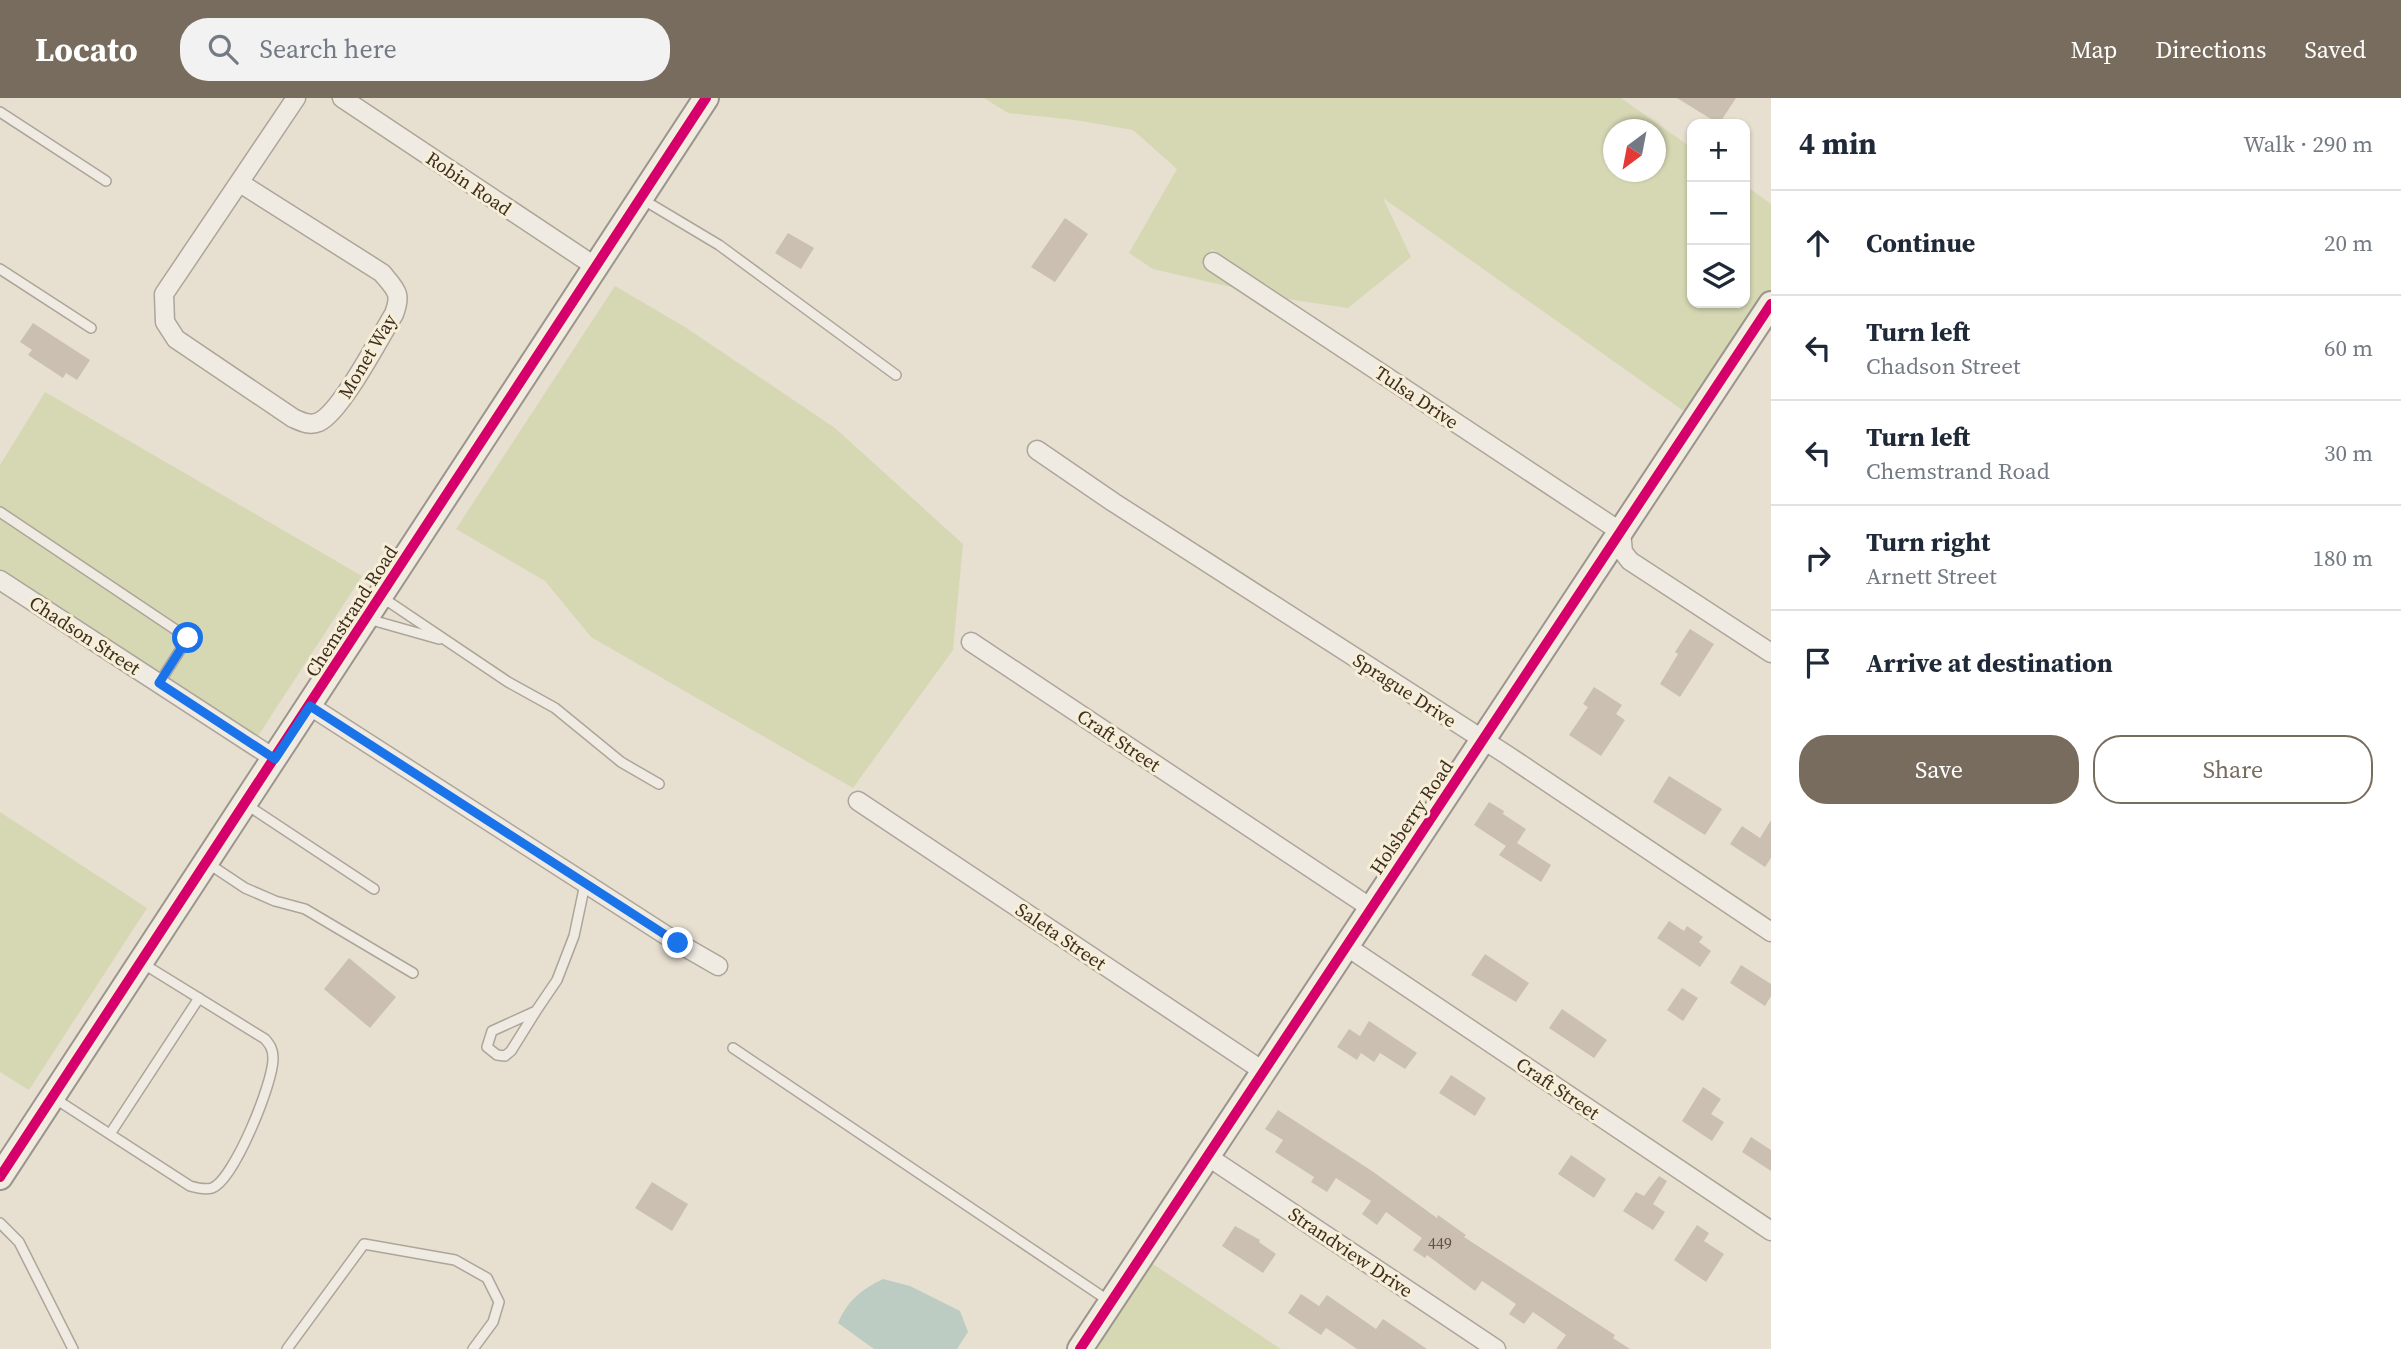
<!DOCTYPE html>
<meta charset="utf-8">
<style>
body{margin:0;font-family:"Source Serif 4",serif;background:#f2f2f3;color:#1f2937}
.controls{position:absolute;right:21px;top:21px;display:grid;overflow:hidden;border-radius:14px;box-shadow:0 2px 5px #0004}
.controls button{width:63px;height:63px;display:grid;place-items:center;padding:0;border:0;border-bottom:2px solid #e0e1e3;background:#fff;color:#1f2937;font:35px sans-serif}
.compass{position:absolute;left:1603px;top:21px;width:63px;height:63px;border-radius:50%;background:#fff;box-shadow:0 2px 5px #0004;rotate:212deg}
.stop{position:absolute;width:21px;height:21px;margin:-16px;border:5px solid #1a73e8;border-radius:50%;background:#fff}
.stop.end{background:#1a73e8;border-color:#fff;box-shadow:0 2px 7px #0008}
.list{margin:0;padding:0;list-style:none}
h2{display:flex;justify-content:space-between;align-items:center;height:91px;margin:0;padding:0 28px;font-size:30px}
h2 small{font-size:23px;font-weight:400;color:#747a83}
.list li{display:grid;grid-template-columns:46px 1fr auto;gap:21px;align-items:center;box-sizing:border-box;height:105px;padding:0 28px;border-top:2px solid #e0e1e3}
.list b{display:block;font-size:26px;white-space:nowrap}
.list p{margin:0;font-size:23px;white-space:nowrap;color:#747a83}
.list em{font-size:23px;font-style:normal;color:#747a83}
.actions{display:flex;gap:14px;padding:21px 28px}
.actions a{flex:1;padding:16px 0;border:2px solid #786c5e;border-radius:28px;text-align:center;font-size:24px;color:#786c5e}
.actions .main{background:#786c5e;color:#fff}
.icon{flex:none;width:38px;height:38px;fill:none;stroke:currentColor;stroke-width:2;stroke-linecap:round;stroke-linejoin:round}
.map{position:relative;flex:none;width:1771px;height:1251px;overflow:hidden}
header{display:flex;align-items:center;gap:42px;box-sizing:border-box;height:98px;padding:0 35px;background:#786c5e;color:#fff}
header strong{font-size:33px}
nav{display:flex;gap:38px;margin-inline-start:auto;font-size:24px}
.search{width:490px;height:63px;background:#f2f2f3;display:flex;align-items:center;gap:18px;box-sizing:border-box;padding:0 24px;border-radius:28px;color:#747a83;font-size:26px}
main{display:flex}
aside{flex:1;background:#fff}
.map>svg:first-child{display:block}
.green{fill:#d6d7b3;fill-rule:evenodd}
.water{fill:#bcccc2}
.building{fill:#cbbfb2}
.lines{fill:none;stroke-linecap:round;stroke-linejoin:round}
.lane-casing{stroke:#ada599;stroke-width:12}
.street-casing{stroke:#ada599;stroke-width:21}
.secondary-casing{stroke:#9c958a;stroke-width:28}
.lane{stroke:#efebe3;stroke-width:9}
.street{stroke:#efebe3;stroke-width:18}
.secondary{stroke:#efebe3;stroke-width:24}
.cycleway-casing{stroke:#f7eed8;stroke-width:15}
.cycleway{stroke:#d6006c;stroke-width:10}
.route{stroke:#1a73e8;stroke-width:9}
.labels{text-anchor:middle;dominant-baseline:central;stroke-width:6;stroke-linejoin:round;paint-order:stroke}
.number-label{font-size:16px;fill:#605244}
.street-label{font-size:19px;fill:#3d2e20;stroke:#f7eed8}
</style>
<header>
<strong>Locato</strong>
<div class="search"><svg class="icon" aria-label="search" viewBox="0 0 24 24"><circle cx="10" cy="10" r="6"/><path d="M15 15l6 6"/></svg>Search here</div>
<nav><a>Map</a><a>Directions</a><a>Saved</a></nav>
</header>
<main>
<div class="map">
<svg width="1771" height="1251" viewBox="0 0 1771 1251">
<rect width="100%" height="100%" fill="#e7e0d1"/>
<g class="green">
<path d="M984,0H1621L1692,50V205H1745V87L1771,106V191L1688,316L1383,100L1411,159L1348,210L1287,201L1212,151L1202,167L1235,190L1153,171L1129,155L1177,71L1133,32L1075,22L1008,15ZM1614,32H1656V74H1614Z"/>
<path d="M615,188L685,229L835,330L963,446L953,552L853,690L591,539L545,483L456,431Z"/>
<path d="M45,294L362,478L258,638L0,471V367Z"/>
<path d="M0,714L147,810L29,992L0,974Z"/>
<path d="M1147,1162L1281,1251H1090Z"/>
</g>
<path class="water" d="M883,1181L910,1188L960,1213L968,1234L957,1251H874L838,1225C847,1203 862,1191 883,1181Z"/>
<g class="building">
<path d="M1677,0H1736L1719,26Z"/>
<path d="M1065,120L1088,136L1055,184L1031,169Z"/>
<path d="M788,135L814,150L801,171L775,155Z"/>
<path d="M33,225L90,262L77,282L66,275L63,280L28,257L32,252L20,244Z"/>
<path d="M1690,531L1714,546L1680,599L1660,586L1678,556L1675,554Z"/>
<path d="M1594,589L1622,607L1616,616L1625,622L1601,658L1569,637L1588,609L1583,606Z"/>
<path d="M1669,678L1722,711L1705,737L1653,704Z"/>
<path d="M1489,704L1504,713L1503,716L1526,731L1517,745L1551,767L1541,784L1499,757L1506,748L1474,727Z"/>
<path d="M1771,722V760L1765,769L1730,746L1742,728L1760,740Z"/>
<path d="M1669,823L1684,833L1687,828L1703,839L1699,844L1711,853L1700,869L1657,840Z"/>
<path d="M1485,856L1529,885L1516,904L1471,877Z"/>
<path d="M349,860L396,899L370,930L324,891Z"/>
<path d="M1741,867L1771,886V898L1765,908L1730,885Z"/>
<path d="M1682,890L1698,900L1683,923L1667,912Z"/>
<path d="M1562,911L1607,942L1594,960L1549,930Z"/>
<path d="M1369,923L1417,955L1405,971L1380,955L1374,964L1361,955L1357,962L1337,949L1349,931L1360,938Z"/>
<path d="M1451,977L1486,1000L1475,1018L1439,995Z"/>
<path d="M1703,989L1721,1001L1711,1016L1724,1024L1712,1043L1682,1023Z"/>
<path d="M1278,1012L1372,1073L1437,1120L1438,1117L1466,1137L1464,1139L1615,1237L1613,1240L1630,1251H1556L1566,1237L1533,1214L1524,1226L1509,1216L1516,1206L1482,1183L1475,1193L1427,1157L1425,1160L1413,1152L1422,1140L1386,1114L1377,1127L1362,1116L1371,1103L1336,1080L1327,1094L1311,1084L1314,1079L1275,1054L1283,1042L1265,1031Z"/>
<path d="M1751,1039L1771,1052V1073L1742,1054Z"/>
<path d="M1571,1057L1606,1081L1594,1100L1558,1076Z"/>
<path d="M1659,1078L1667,1083L1653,1106L1665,1114L1653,1132L1623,1113L1636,1094L1644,1098Z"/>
<path d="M652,1084L688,1106L672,1133L635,1110Z"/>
<path d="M1697,1127L1709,1135L1704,1143L1724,1156L1706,1184L1674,1162Z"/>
<path d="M1235,1128L1260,1142L1259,1144L1276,1156L1263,1175L1222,1148Z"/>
<path d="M1301,1196L1319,1208L1327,1197L1376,1231L1383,1221L1427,1251H1357L1326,1230L1321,1237L1288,1215Z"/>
</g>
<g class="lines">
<defs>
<g id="lane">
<path d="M0,14L106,83"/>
<path d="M642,101L719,147L896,277"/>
<path d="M0,171L91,230"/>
<path d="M0,414L188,540L159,585"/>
<path d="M381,506L389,504L395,508L508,584L555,610L621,664L659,686"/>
<path d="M368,521L439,541"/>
<path d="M247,707L374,791"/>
<path d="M209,766L245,790L275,803L305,811L413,875"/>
<path d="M536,913L511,953L505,958L497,957L487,949L492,933L536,913L557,882L574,838L585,786"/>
<path d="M733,950L1109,1203"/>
<path d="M54,1000L190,1088C197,1090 205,1092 212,1090C234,1082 274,983 273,960C273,951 270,947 265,941L142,865"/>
<path d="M110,1036L199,900"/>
<path d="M0,1125L19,1144L73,1251"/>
<path d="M287,1251L364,1146L455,1162L487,1180L499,1204L493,1224L473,1251"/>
</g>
<g id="street">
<path d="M342,0L596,169"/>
<path d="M240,85L382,175C396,192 402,195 394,216C380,239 341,314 319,324C310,328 302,324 293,320L176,241L165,224L164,196L296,0"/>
<path d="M1213,164L1621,434L1623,454L1630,463L1771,555"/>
<path d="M1037,352L1113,404L1507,657L1771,834"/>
<path d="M0,482L275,661"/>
<path d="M971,544L1371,810"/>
<path d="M310,608L678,845L718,868"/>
<path d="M858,703L1263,973"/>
<path d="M1346,848L1771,1133"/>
<path d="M1207,1058L1496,1251"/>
</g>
<g id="secondary">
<path d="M0,1079L706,0"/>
<path d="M1080,1251L1771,206"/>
</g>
</defs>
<use href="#lane" class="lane-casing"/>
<use href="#street" class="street-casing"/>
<use href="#secondary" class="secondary-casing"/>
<use href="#lane" class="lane"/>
<use href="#street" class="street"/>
<use href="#secondary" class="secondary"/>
<defs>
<g id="cycleway">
<path d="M0,1079L706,0"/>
<path d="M1080,1251L1771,206"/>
</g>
</defs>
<use href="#cycleway" class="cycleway-casing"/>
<use href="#cycleway" class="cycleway"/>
</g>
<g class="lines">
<path class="route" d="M188,540L159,585L275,661L310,608L678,845"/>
</g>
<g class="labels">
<g class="number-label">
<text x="1440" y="1145">449</text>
</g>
<g class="street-label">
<text transform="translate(469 85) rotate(34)">Robin Road</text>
<text transform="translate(367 258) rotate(-59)">Monet Way</text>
<text transform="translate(1417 299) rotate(34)">Tulsa Drive</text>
<text transform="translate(351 513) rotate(-57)">Chemstrand Road</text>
<text transform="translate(85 537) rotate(33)">Chadson Street</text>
<text transform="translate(1405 592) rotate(33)">Sprague Drive</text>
<text transform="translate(1119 642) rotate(34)">Craft Street</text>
<text transform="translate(1411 719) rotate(-56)">Holsberry Road</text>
<text transform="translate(1061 838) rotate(34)">Saleta Street</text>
<text transform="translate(1558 990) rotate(34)">Craft Street</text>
<text transform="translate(1351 1154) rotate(34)">Strandview Drive</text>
</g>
</g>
</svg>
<div class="controls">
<button>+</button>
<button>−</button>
<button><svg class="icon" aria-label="layers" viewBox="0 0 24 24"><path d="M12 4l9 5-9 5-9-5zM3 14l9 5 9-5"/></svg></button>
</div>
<svg class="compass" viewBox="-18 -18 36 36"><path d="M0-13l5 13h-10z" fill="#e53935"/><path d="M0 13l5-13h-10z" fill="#747a83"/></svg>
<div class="stop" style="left:188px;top:540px"></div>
<div class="stop end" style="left:678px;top:845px"></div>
</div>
<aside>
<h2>4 min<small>Walk · 290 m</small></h2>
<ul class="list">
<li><svg class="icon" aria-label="ahead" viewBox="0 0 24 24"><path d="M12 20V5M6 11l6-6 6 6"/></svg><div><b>Continue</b></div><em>20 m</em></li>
<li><svg class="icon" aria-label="left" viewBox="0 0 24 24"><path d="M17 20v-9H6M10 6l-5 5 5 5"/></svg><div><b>Turn left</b><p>Chadson Street</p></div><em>60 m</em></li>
<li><svg class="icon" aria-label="left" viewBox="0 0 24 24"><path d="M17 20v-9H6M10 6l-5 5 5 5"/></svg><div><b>Turn left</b><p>Chemstrand Road</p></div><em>30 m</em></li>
<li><svg class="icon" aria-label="right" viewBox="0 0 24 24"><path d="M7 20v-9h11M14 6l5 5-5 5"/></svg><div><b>Turn right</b><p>Arnett Street</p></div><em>180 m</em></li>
<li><svg class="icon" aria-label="arrive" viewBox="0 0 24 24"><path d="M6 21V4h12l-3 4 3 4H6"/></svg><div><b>Arrive at destination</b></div></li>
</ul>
<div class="actions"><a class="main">Save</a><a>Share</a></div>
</aside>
</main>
